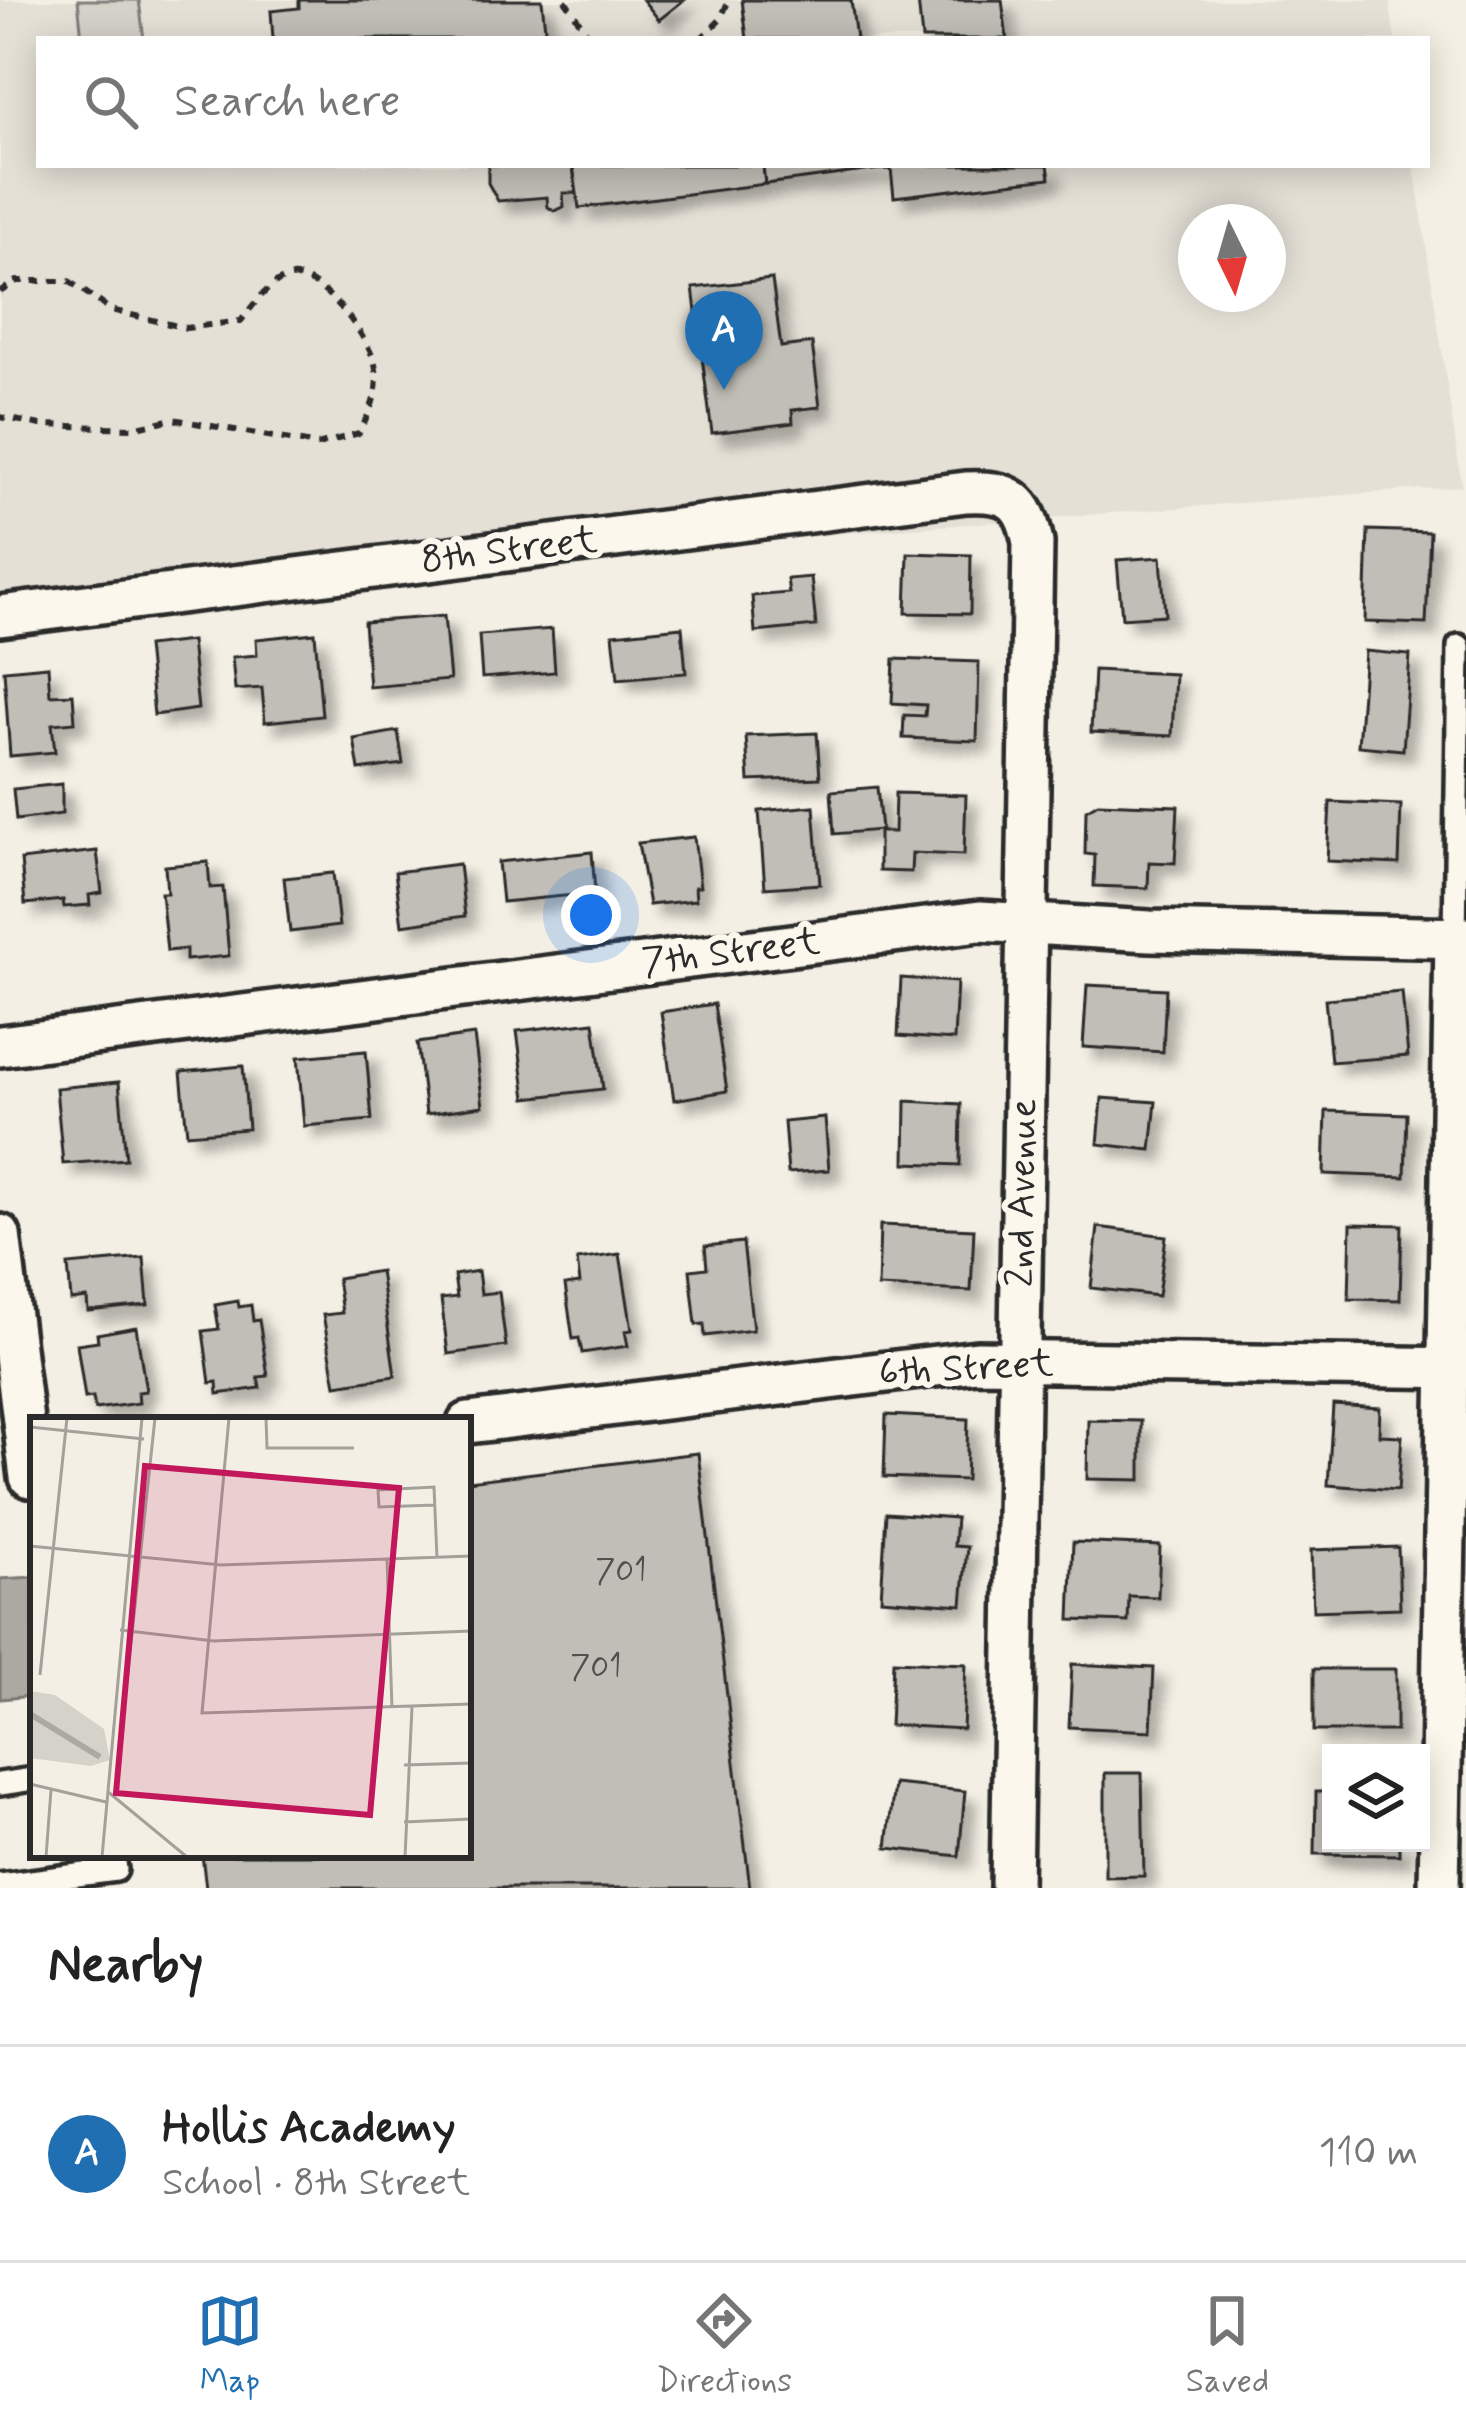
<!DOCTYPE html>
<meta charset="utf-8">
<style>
body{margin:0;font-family:Mynerve,sans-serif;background:#f2f2f2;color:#222}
.controls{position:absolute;right:36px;bottom:36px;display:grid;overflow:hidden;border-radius:0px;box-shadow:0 6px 30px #0003}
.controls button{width:108px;height:108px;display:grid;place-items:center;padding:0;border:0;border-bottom:3px solid #e0e0e0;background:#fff;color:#222;font:60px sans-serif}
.compass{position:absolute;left:1178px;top:204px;width:108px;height:108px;border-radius:50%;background:#fff;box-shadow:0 6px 30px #0003;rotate:175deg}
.you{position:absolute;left:591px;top:915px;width:42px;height:42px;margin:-30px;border:9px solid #fff;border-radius:50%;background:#1a73e8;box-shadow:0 0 0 18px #1a73e833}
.badge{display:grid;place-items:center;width:78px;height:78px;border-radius:50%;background:#1f6fb2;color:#fff;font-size:39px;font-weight:700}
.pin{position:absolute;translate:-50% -99px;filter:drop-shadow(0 3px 6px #0008)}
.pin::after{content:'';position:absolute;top:63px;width:42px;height:36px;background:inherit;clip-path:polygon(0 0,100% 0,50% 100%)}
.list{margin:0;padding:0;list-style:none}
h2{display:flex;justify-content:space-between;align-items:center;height:156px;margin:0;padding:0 48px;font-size:51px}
h2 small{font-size:39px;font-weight:400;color:#767676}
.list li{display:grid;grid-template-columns:78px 1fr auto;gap:36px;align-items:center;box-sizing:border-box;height:216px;padding:0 48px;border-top:3px solid #e0e0e0}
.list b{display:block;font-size:45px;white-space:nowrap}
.list p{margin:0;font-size:39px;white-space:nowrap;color:#767676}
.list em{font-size:39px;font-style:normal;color:#767676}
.icon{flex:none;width:66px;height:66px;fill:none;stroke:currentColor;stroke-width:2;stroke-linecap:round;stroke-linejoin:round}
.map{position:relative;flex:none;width:1466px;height:1888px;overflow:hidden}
.search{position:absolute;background:#fff;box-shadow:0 6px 30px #0003;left:36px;right:36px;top:36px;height:132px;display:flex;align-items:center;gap:30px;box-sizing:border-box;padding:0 42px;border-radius:0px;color:#767676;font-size:45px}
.sheet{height:372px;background:#fff}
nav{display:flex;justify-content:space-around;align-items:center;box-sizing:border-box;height:168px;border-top:3px solid #e0e0e0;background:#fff;font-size:33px;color:#767676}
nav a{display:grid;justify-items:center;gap:6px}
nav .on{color:#1f6fb2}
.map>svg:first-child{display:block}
.built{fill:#e4e0d6;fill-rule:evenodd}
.green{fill:#d5d2c9;stroke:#807e7a;stroke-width:3}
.water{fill:#aca9a2;stroke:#787772;stroke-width:3}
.building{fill:#c0beb6;stroke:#2b2b2b;stroke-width:3;filter:url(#shadow)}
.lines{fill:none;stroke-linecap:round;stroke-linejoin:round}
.lane-casing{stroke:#2b2b2b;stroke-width:30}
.street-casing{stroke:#2b2b2b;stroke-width:48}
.path{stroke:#2b2b2b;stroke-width:6;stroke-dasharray:9 9;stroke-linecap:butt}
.lane{stroke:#fbf7ec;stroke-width:21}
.street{stroke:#fbf7ec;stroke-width:39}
.labels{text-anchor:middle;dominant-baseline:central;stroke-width:12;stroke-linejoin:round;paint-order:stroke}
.number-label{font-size:33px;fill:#50504e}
.street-label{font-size:39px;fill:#2b2b2b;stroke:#fbf7ec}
.inset-river{fill:none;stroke:#aca9a2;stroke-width:6}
.inset-road{fill:none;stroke:#a3a19a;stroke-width:3}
.view{fill:#c2185b;fill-opacity:0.15;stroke:#c2185b;stroke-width:6}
.inset-edge{fill:none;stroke:#2b2b2b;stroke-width:6}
</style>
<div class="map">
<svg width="1466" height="1888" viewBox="0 0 1466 1888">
<defs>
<filter id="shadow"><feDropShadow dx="11" dy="11" stdDeviation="6" flood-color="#0004"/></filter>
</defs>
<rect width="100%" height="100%" fill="#f3efe4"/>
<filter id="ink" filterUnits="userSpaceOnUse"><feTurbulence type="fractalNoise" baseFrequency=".00833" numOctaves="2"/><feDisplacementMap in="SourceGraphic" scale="24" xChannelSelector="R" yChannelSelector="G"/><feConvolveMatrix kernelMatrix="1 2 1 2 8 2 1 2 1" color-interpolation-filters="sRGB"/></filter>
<g filter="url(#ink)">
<path class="built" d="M0,0H1389L1395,39H39V165H1414L1462,486L0,598ZM1196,222H1268V294H1196Z"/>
<path class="green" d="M78,0H139L144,39H82Z"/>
<path class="water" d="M33,1577V1696L0,1699V1579Z"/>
<g class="building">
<path d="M299,0H542L546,39H273L271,11L299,8Z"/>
<path d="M643,0H684L659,20Z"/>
<path d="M742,0H851L856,39H747Z"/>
<path d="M918,0H1002L1007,39H922Z"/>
<path d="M488,165H573L576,193H563L564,207L554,211L548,207L547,197L498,201L488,183Z"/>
<path d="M573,165H763L765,184L579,208Z"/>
<path d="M763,165H873V170L765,184Z"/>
<path d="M873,165H1048L1050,178L894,197L891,169L873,170Z"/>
<path d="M772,279L781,347L812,343L820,407L792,410L793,423L712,433L693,288Z"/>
<path d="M1368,530L1430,532L1426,624L1365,622Z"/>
<path d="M908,553L971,555L970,614L906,613Z"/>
<path d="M1161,557L1165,615L1122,618L1117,560Z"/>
<path d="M811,577L816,626L755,632L752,596L789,593L787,579Z"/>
<path d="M444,616L450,680L369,687L364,622Z"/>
<path d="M682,627L686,673L618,679L613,634Z"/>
<path d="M552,629L555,672L482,678L479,635Z"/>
<path d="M315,633L322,716L265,722L262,688L235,690L232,657L257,655L256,639Z"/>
<path d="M191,641L198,709L154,715L147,646Z"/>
<path d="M1365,651L1410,655L1403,750L1358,746Z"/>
<path d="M894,659L979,662L977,741L903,738L904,715L925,716L926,705L892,703Z"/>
<path d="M48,666L50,695L73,694L75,722L52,724L55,752L10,756L4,670Z"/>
<path d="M1094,670L1175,674L1172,736L1091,732Z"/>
<path d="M398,731L403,764L359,770L354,739Z"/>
<path d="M817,733L820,778L749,781L746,736Z"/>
<path d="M62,784V814L16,820L13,789Z"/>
<path d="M877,787L881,830L834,834L831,791Z"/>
<path d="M895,793L966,795L964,855L912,853L911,872L879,871V832H894Z"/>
<path d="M1330,802L1401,805L1399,864L1327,861Z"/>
<path d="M1098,803L1178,806L1175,863L1149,862L1148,888L1094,886L1095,855L1085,854L1086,810Z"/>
<path d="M814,806L820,884L765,888L759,811Z"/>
<path d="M694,837L700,887H695L696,900L649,905L638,843Z"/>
<path d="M97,851L102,893L89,895L90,905L64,907L63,900L25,904L21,860Z"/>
<path d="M592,852L595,893L502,902L498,862Z"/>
<path d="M208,862L210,888L223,887L229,956L186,960V949L167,951L161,893H167L165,866Z"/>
<path d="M459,864L465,916L402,925L395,872Z"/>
<path d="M333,873L339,926L290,932L284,878Z"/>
<path d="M901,978L957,982L954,1040L898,1036Z"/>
<path d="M1087,985L1166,989L1163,1052L1083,1047Z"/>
<path d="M1402,992L1408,1056L1331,1062L1325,999Z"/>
<path d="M714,1004L727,1091L674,1100L661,1012Z"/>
<path d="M594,1022L603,1089L526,1098L517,1031Z"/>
<path d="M474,1035L483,1106L426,1114L417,1043Z"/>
<path d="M366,1051L372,1120L304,1126L298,1057Z"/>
<path d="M243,1066L248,1129L187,1134L181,1072Z"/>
<path d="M119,1082L126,1159L63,1164L56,1088Z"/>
<path d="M1102,1098L1156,1102L1151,1150L1098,1144Z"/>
<path d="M906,1101L961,1104L960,1165L905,1163Z"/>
<path d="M1326,1111L1407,1114L1405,1177L1324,1174Z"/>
<path d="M825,1118L829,1170L788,1173L784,1122Z"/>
<path d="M1351,1224L1402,1225L1400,1300L1349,1299Z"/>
<path d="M880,1225L974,1229L971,1291L878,1287Z"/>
<path d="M1098,1227L1166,1236L1158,1296L1091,1288Z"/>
<path d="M743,1242L753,1330L705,1336L704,1324L696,1325L690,1270L707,1268L705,1246Z"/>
<path d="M620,1254L632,1330L625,1331L628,1346L582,1353L579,1338L573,1339L565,1285L580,1283L577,1260Z"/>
<path d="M144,1258L148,1305L88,1311L87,1298L71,1300L68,1265Z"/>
<path d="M380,1271L395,1376L336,1385L323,1315L342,1313L337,1278Z"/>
<path d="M478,1271L481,1294L499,1292L506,1346L448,1354L441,1299L457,1297L454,1275Z"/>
<path d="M238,1301L239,1307L251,1305L253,1321L259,1320L268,1376L258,1377L260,1388L218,1394L217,1382L210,1383L203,1331L219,1329L215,1305Z"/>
<path d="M136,1327L146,1391L138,1392L139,1403L95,1409L93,1397L85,1398L77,1344L98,1341L97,1334Z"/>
<path d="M1333,1405L1380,1408L1379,1435L1402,1436L1398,1490L1328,1485Z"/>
<path d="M886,1415L968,1419L966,1480L884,1477Z"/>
<path d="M1088,1420L1141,1421V1480L1087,1479Z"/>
<path d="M698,1453L750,1888H206L202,1855H468V1481Z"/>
<path d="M886,1513L956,1518L954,1546L967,1547L962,1605L881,1599Z"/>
<path d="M1073,1542L1160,1546L1158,1597L1129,1596L1128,1622L1070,1620Z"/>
<path d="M1398,1547L1400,1608L1313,1611L1311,1550Z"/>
<path d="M893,1661L966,1664L963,1729L890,1725Z"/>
<path d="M1072,1664L1154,1668L1151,1731L1069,1727Z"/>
<rect x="1314" y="1669" width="82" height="62"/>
<path d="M1105,1773H1142L1144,1876L1105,1877Z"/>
<path d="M894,1784L965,1791L959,1856L887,1848Z"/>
<path d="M1316,1792H1331V1843H1399V1855L1315,1854Z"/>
</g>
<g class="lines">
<defs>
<g id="lane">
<path d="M1455,938L1459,646"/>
<path d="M0,1784L33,1779"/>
<path d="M0,1885L116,1870L114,1855"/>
</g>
<g id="street">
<path d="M0,616L966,492C1010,490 1025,500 1033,543L1011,1888"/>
<path d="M0,1046L980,921L1150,931L1466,938"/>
<path d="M0,1235L30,1477"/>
<path d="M468,1423L977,1361L1466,1368"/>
<path d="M1439,1888L1455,938"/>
</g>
</defs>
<use href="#lane" class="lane-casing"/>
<use href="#street" class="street-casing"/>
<g class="path">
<path d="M565,0L591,39"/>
<path d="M700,39L720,20L729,0"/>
<path d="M0,292L17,281H69L111,310L186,328L241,321C253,305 270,281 290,277C320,272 366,334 374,361C382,387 371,411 359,433L318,445L173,419L133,428L41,425L0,417"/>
</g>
<use href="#lane" class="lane"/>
<use href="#street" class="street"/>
</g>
</g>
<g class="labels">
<g class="number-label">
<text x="621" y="1572">701</text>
<text x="596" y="1668">701</text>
</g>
<g class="street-label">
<text transform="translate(509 551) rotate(-7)">8th Street</text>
<text transform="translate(731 953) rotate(-7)">7th Street</text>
<text transform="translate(1023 1193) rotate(-89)">2nd Avenue</text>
<text transform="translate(966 1369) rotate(-3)">6th Street</text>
</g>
</g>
<g transform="translate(30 1417)">
<rect width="441" height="441" fill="#f3efe4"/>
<path d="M0,274L25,278L74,312L80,343L61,349L0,341Z" fill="#d5d2c9"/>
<path class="inset-river" d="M0,297L70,340"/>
<path class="inset-road" d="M199,1L172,296L441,287M236,1L237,31H324M0,10L114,22M405,88L349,90L348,73L404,70L407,141M0,129L191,148L441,139M357,142L362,291M90,213L184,224L441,214M10,258L37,1M97,264L125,1M374,348L441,346M0,367L76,385M77,374L157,440M374,405L441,402M16,440L21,373M72,440L112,1M375,440L382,290"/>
<path class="view" d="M115,49L369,71L340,398L86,376Z"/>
<rect width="441" height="441" class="inset-edge"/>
</g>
</svg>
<div class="controls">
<button><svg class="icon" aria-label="layers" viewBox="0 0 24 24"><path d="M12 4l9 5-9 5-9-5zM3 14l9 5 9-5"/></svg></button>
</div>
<svg class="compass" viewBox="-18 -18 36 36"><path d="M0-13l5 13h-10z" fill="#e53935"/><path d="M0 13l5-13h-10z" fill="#767676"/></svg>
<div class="you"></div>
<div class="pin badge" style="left:724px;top:390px">A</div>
<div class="search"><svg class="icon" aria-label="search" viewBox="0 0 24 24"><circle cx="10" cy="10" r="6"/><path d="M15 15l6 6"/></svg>Search here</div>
</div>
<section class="sheet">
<h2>Nearby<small></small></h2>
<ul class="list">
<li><span class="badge">A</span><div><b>Hollis Academy</b><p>School · 8th Street</p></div><em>110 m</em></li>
</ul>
</section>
<nav>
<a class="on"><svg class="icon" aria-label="map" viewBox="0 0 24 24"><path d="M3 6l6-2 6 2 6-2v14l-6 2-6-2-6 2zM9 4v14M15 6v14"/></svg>Map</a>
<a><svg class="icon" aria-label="directions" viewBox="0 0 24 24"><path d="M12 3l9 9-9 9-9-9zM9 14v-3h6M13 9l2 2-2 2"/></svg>Directions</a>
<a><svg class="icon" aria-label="saved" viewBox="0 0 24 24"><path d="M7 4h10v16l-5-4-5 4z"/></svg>Saved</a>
</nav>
